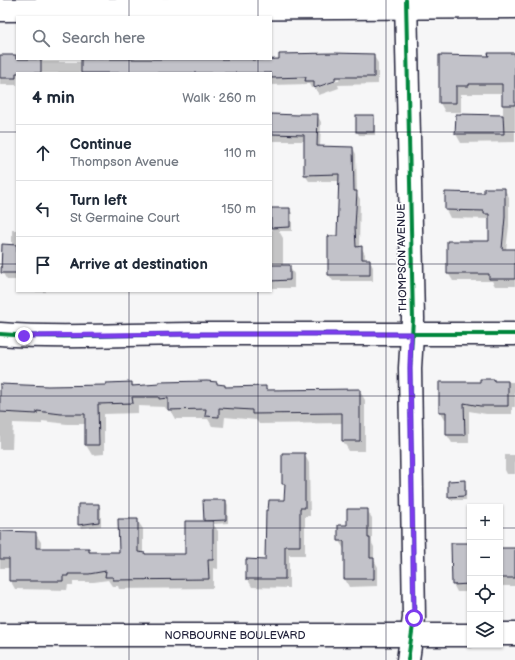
<!DOCTYPE html>
<meta charset="utf-8">
<style>
body{margin:0;font-family:"Balsamiq Sans",sans-serif;background:#f6f6f7;color:#1f2937}
.controls{position:absolute;right:12px;bottom:12px;display:grid;overflow:hidden;border-radius:0px;box-shadow:0 1px 3px #0004}
.controls button{width:36px;height:36px;display:grid;place-items:center;padding:0;border:0;border-bottom:1px solid #e0e1e3;background:#fff;color:#1f2937;font:20px sans-serif}
.stop{position:absolute;width:12px;height:12px;margin:-9px;border:3px solid #7c3aed;border-radius:50%;background:#fff}
.stop.end{background:#7c3aed;border-color:#fff;box-shadow:0 1px 4px #0008}
.list{margin:0;padding:0;list-style:none}
h2{display:flex;justify-content:space-between;align-items:center;height:52px;margin:0;padding:0 16px;font-size:17px}
h2 small{font-size:13px;font-weight:400;color:#747a83}
.list li{display:grid;grid-template-columns:26px 1fr auto;gap:12px;align-items:center;box-sizing:border-box;height:56px;padding:0 16px;border-top:1px solid #e0e1e3}
.list b{display:block;font-size:15px;white-space:nowrap}
.list p{margin:0;font-size:13px;white-space:nowrap;color:#747a83}
.list em{font-size:13px;font-style:normal;color:#747a83}
.icon{flex:none;width:22px;height:22px;fill:none;stroke:currentColor;stroke-width:2;stroke-linecap:round;stroke-linejoin:round}
.map{position:relative;flex:none;width:515px;height:660px;overflow:hidden}
.search{position:absolute;background:#fff;box-shadow:0 1px 3px #0004;left:16px;top:16px;width:256px;height:44px;display:flex;align-items:center;gap:10px;box-sizing:border-box;padding:0 14px;border-radius:0px;color:#747a83;font-size:15px}
.panel{position:absolute;background:#fff;box-shadow:0 1px 3px #0004;left:16px;top:72px;width:256px;height:220px;border-radius:0px}
.map>svg:first-child{display:block}
.shadow{fill:#0003;fill-rule:evenodd}
.building{fill:#c2c2c9;stroke:#22223b}
.lines{fill:none;stroke-linecap:round;stroke-linejoin:round}
.minor-casing{stroke:#22223b;stroke-width:25}
.minor{stroke:#fff;stroke-width:22}
.cycleway-casing{stroke:#fff;stroke-width:6}
.cycleway{stroke:#00873e;stroke-width:4}
.route{stroke:#7c3aed;stroke-width:5}
.grid{fill:none;stroke:#22223b;stroke-width:1;stroke-opacity:0.55}
.labels{text-anchor:middle;dominant-baseline:central;stroke-width:3.5;stroke-linejoin:round;paint-order:stroke}
.street-label{font-size:11px;fill:#22223b;stroke:#fff}
</style>
<div class="map">
<svg width="515" height="660" viewBox="0 0 515 660">
<rect width="100%" height="100%" fill="#f6f6f7"/>
<filter id="ink" filterUnits="userSpaceOnUse"><feTurbulence type="fractalNoise" baseFrequency=".025" numOctaves="2"/><feDisplacementMap in="SourceGraphic" scale="8" xChannelSelector="R" yChannelSelector="G"/><feConvolveMatrix kernelMatrix="1 2 1 2 8 2 1 2 1" color-interpolation-filters="sRGB"/></filter>
<g filter="url(#ink)">
<g class="shadow">
<path d="M515,54V142L461,143L456,134L503,116V93H473V94H461V112H445L440,103V56L490,57Z"/>
<path d="M373,55L378,63V84L338,85L339,88L319,95L315,88H311L309,84L271,85V73H17V85H0V56H17V59H42L43,62H82V59H254L255,61ZM339,78L340,80L316,88V86Z"/>
<path d="M271,115H317L321,122L320,147L353,148L356,154L357,194L360,199L359,248L361,247L365,254V260H369L373,267V281H333L329,275L338,237L340,181H309L305,175V141H271Z"/>
<path d="M373,116L375,120V135H359L357,131Z"/>
<path d="M504,189L509,197V226L506,250H515V286H495L492,281H453L448,273L490,242V221L488,219L450,218L446,210L485,194Z"/>
<path d="M289,209L292,213V231H279L283,238V266H289L294,274V288H271V230H273L272,227Z"/>
<path d="M12,230H17V280H7L2,272L12,246Z"/>
<path d="M24,291H46V292H25Z"/>
<path d="M494,380L495,382H515V407H512V414H486L469,411V443H452L447,435V420H445L440,412V383H481Z"/>
<path d="M0,383H2L4,386L48,387L107,386L132,383L134,387L218,385L225,386L226,388L265,387L267,391L359,390L365,400V451H349L343,441V423L259,424L256,420L225,417L224,427L212,426L208,419H175L169,408L166,409L165,407L138,406V413L104,414V454L92,455L86,445V424H67L42,421V424L13,423L12,449H0Z"/>
<path d="M304,454L309,463L310,516H305V555H289V588L252,587L247,578L266,561L285,501L286,489L283,483Z"/>
<path d="M505,455H515V474H507L505,470Z"/>
<path d="M464,481L466,485V500H451L448,497Z"/>
<path d="M226,501L228,505V523L213,524L218,531V569L213,568V588L119,589L118,586H112L108,580L94,582H73V585H68L67,590L15,589L10,580V568H0V532L35,533L41,542V549H89L91,553H120L137,520L143,529V554L145,555H186L206,522L205,521Z"/>
<path d="M99,505L101,509V526L81,528L79,525Z"/>
<path d="M367,510L372,518V543L374,547V560L378,567V586L349,587L345,579L344,549L339,541L348,526Z"/>
<path d="M470,544V592H457L453,584Z"/>
<rect x="500" y="549" width="15" height="37"/>
</g>
<g class="building">
<path d="M334,53L374,54V77H335V81L314,88V81H305L306,77L271,78V73H81V59H252V60L279,59V54Z"/>
<path d="M488,53H515V105H502V84H469V86H456V103H439V55L489,56Z"/>
<path d="M0,55H16V59H41V73H16V78H0Z"/>
<path d="M271,114L299,115V114H318L317,146L353,147L354,191H357L355,227L356,247L362,246V259H370V275H328V236H337L339,174L304,175V135L271,134Z"/>
<path d="M456,114L503,115L504,134H455Z"/>
<rect x="356" y="115" width="18" height="17"/>
<path d="M484,188H505V217L502,249H515V279H489V274H447V241H489V214H484V211L445,210V192L484,193Z"/>
<path d="M271,208H290V227L271,228Z"/>
<path d="M2,244L17,245V273H1Z"/>
<path d="M271,265H290V280L271,281Z"/>
<path d="M480,379H494V381H508V406H480L464,403L465,435H446V412H439V382H480Z"/>
<path d="M207,381L217,382V384L225,385V387L266,386V390L360,389V441H342V413L252,414V410L219,408V417L205,416L206,409L168,410V398L159,399V397H132L133,403L98,404L99,445H85V414H61L37,411V414L0,412V384L48,386L106,385V383L132,382V386L159,384V382Z"/>
<path d="M282,453H305V508H300V546H285V579H246V559L265,560L266,510H268L269,500H284L285,484H282Z"/>
<path d="M465,480V496L448,497V481Z"/>
<path d="M203,500H226V520L204,521Z"/>
<path d="M78,504H99V522L78,525Z"/>
<path d="M347,509H368V538H370V558H374V579H344V541H338V525H347Z"/>
<path d="M118,519H138V552L145,553V554H185V521H213V560H208L209,579L113,580V577H105L106,571L89,574H68V576H63V581H9V559H0V531L36,532V548H89V552H119Z"/>
<path d="M451,543H470V584L452,585Z"/>
<rect x="500" y="548" width="15" height="30"/>
</g>
<g class="lines">
<defs>
<g id="minor">
<path d="M406,0L413,319L410,368L414,618L408,660"/>
<path d="M0,10L515,7"/>
<path d="M0,334C64,339 129,334 194,334C301,334 408,334 515,334"/>
<path d="M500,634H515"/>
<path id="s1" d="M0,635H470"/>
</g>
</defs>
<use href="#minor" class="minor-casing"/>
<use href="#minor" class="minor"/>
<defs>
<g id="cycleway">
<path d="M406,0L413,319L410,368L414,618L408,660"/>
<path d="M0,334C64,339 129,334 194,334C301,334 408,334 515,334"/>
</g>
</defs>
<use href="#cycleway" class="cycleway-casing"/>
<use href="#cycleway" class="cycleway"/>
</g>
</g>
<g class="lines" filter="url(#ink)">
<path class="route" d="M24,336L192,334H411L410,368L414,618"/>
</g>
<path class="grid" d="M129,0V17M258,0V17M386,0V660M129,59V73M258,59V73M0,132H17M271,132H515M0,264H17M271,264H515M129,291V660M258,291V660M0,396H515M0,528H470M500,528H515"/>
<g class="labels">
<g class="street-label">
<text transform="translate(402 258) rotate(-91)">THOMPSON AVENUE</text>
<text stroke="none"><textPath href="#s1" startOffset="235">NORBOURNE BOULEVARD</textPath></text>
</g>
</g>
</svg>
<div class="controls">
<button>+</button>
<button>−</button>
<button><svg class="icon" aria-label="locate" viewBox="0 0 24 24"><circle cx="12" cy="12" r="6"/><path d="M12 2v4M12 18v4M2 12h4M18 12h4"/></svg></button>
<button><svg class="icon" aria-label="layers" viewBox="0 0 24 24"><path d="M12 4l9 5-9 5-9-5zM3 14l9 5 9-5"/></svg></button>
</div>
<div class="stop" style="left:414px;top:618px"></div>
<div class="stop end" style="left:24px;top:336px"></div>
<div class="search"><svg class="icon" aria-label="search" viewBox="0 0 24 24"><circle cx="10" cy="10" r="6"/><path d="M15 15l6 6"/></svg>Search here</div>
<section class="panel">
<h2>4 min<small>Walk · 260 m</small></h2>
<ul class="list">
<li><svg class="icon" aria-label="ahead" viewBox="0 0 24 24"><path d="M12 20V5M6 11l6-6 6 6"/></svg><div><b>Continue</b><p>Thompson Avenue</p></div><em>110 m</em></li>
<li><svg class="icon" aria-label="left" viewBox="0 0 24 24"><path d="M17 20v-9H6M10 6l-5 5 5 5"/></svg><div><b>Turn left</b><p>St Germaine Court</p></div><em>150 m</em></li>
<li><svg class="icon" aria-label="arrive" viewBox="0 0 24 24"><path d="M6 21V4h12l-3 4 3 4H6"/></svg><div><b>Arrive at destination</b></div></li>
</ul>
</section>
</div>
